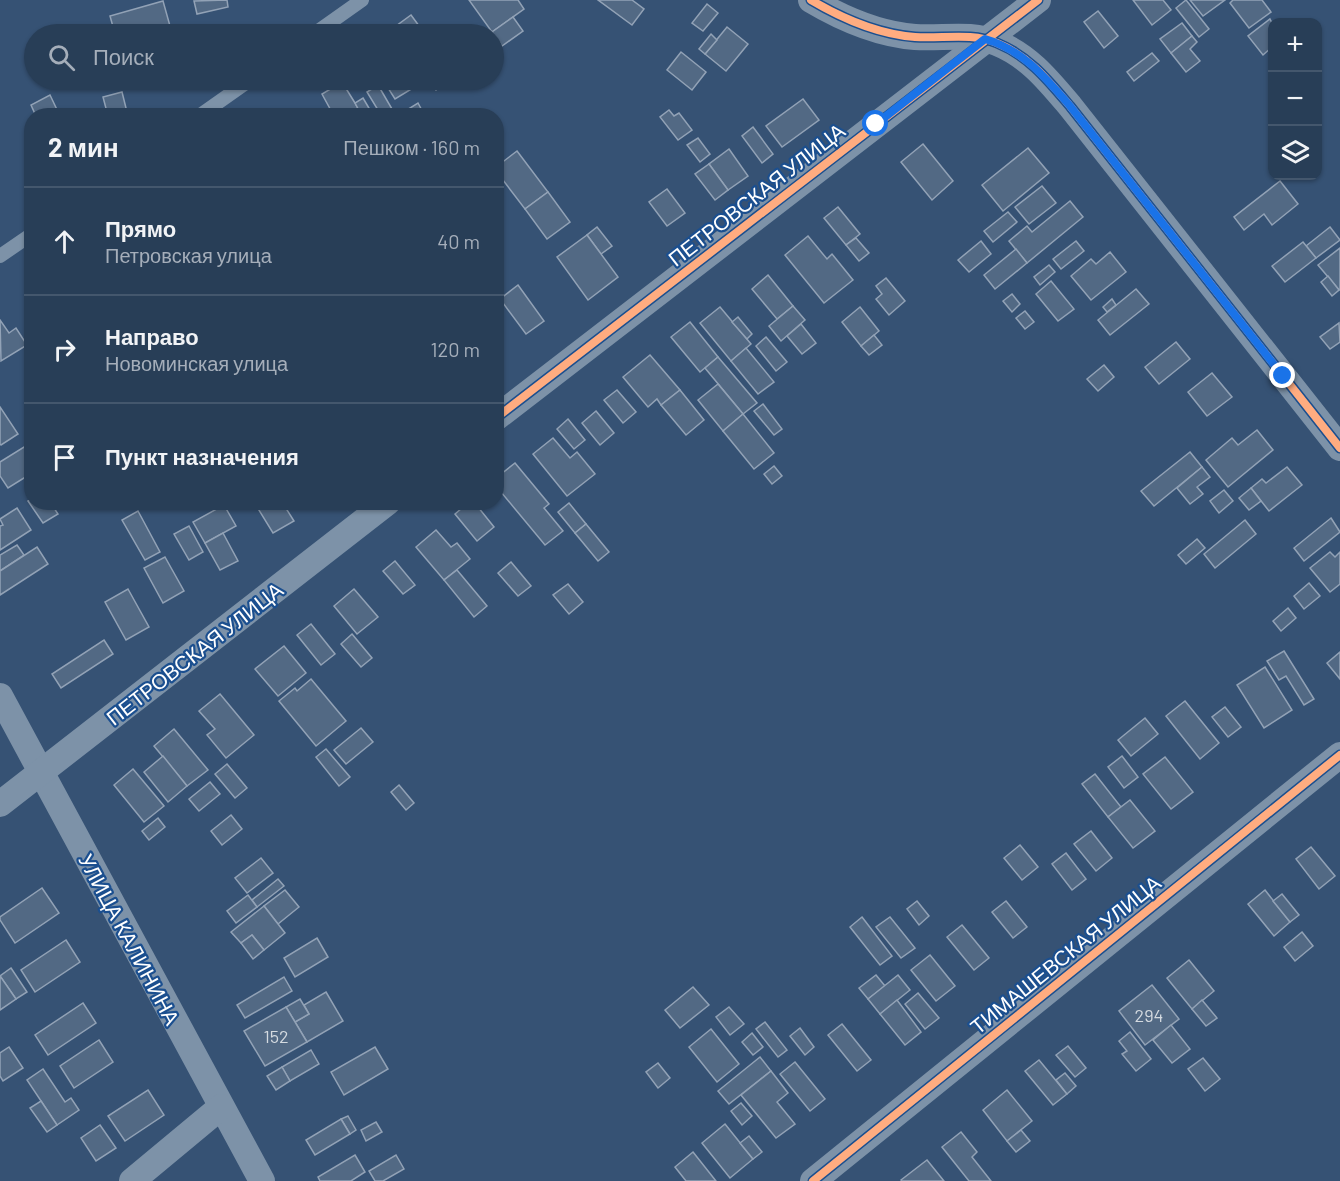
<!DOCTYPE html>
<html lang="ru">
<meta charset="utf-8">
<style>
body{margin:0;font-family:Barlow,sans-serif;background:#344961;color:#f1f3f6}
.controls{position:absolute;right:18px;top:18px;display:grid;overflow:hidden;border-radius:12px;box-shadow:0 2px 4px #0004}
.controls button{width:54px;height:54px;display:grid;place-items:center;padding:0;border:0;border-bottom:2px solid #44576d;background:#283e57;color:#f1f3f6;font:30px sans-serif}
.stop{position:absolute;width:18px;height:18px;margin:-14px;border:4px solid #1a73e8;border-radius:50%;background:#fff}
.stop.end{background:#1a73e8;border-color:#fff;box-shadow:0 2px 6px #0008}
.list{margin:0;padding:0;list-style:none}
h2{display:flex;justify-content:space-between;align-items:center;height:78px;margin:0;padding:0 24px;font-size:26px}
h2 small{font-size:20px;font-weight:400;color:#a5aeba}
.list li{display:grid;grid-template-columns:39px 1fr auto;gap:18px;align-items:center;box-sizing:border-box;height:108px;padding:0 24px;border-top:2px solid #44576d}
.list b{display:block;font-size:22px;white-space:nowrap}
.list p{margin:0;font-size:20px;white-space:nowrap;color:#a5aeba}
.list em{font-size:20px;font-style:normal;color:#a5aeba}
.icon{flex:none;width:33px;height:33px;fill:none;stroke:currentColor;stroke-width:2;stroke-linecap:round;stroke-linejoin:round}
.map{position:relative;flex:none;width:1340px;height:1181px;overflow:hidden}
.search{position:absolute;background:#283e57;box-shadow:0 2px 4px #0004;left:24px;top:24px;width:480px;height:66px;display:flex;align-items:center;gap:15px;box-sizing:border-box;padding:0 21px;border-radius:33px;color:#a5aeba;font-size:22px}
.panel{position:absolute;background:#283e57;box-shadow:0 2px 4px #0004;left:24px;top:108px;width:480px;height:402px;border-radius:24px}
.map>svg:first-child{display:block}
.building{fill:#526984;stroke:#92a2b6;stroke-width:1.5}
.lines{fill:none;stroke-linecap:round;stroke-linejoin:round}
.service{stroke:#7d92a8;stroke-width:14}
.minor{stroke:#7d92a8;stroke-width:26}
.cycleway-casing{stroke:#1b4f8f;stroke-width:11}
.cycleway{stroke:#ffac80;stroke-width:8}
.route{stroke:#1a73e8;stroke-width:8}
.labels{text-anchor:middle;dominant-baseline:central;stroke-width:4.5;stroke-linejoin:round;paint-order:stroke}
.number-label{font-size:18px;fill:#d4dae0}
.street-label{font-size:21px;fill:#fff;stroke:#1b4f8f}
</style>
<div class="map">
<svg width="1340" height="1181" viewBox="0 0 1340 1181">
<rect width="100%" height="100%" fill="#365274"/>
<g class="building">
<path d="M227,0L228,7L197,14L194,1Z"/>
<path d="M469,0H518L524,9L492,32Z"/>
<path d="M598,0H632L644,9L632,25Z"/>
<path d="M1133,0H1163L1171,10L1152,25Z"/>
<path d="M1186,0L1209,29L1199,37L1176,8Z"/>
<path d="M1190,0H1225L1203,16Z"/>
<path d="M1233,0H1262L1271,12L1249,28L1230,3Z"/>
<path d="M163,1L170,26L144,34H115L110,16Z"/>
<path d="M707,4L718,13L703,31L692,23Z"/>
<path d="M1098,11L1118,36L1104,48L1084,22Z"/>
<path d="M411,15L425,34H396L392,29Z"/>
<path d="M513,17L523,31L502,46L492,32Z"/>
<path d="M1270,19L1272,23V47L1263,55L1248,36Z"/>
<path d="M1182,23L1192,36L1171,53L1160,39Z"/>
<path d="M170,26L173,34H156L155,30Z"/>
<path d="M727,27L748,44L726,71L705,54Z"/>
<path d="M711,34L717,40L705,54L699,49Z"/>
<path d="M1192,36L1197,42L1190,49L1200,61L1186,72L1171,53Z"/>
<path d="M681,52L706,72L692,90L667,70Z"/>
<path d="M1152,53L1159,61L1134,81L1127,72Z"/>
<path d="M383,80H414L418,85L395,99Z"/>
<path d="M429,80H450L436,90Z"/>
<path d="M342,82L355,103L362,116H334L322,94Z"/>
<path d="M378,85L392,109L381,115L367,92Z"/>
<path d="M122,92L128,116H108L103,97Z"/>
<path d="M50,95L60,116H36L31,105Z"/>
<path d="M363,98L373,115L372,116H362L355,103Z"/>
<path d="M803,99L819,120L782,147L766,126Z"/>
<path d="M418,103L425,116H397Z"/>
<path d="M309,110L312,116H297Z"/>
<path d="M669,110L674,116L679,113L692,130L678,140L660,117Z"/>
<path d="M753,127L773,154L762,163L742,136Z"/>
<path d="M698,138L710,154L700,162L687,145Z"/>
<path d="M923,144L953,181L932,200L901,162Z"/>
<path d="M1028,148L1049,173L1003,211L982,185Z"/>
<path d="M729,149L748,176L728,190L709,164Z"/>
<path d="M517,151L548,192L525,209L496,171V167Z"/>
<path d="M709,164L728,190L715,200L695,174Z"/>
<path d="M1280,181L1298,204L1272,225L1264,214L1244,230L1234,217Z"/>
<path d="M1042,186L1056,203L1029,224L1015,207Z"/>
<path d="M667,189L685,213L667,226L649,202Z"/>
<path d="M548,192L570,222L547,239L525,209Z"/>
<path d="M1070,201L1083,217L1027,263L1009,241L1027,226L1032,232Z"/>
<path d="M838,207L860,234L846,245L824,218Z"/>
<path d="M1008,212L1017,222L993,242L984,231Z"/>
<path d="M597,227L612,246L601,254L587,235Z"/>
<path d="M1330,227L1340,240L1316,258L1306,246Z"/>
<path d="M587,235L618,277L588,300L557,257Z"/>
<path d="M808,236L827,259L832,254L853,280L824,303L785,255Z"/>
<path d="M856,238L869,253L859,261L846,245Z"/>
<path d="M981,241L991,254L969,272L958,260Z"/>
<path d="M1076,241L1084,251L1061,269L1053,259Z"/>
<path d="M1303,242L1316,258L1285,282L1272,266Z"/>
<path d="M1340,248V289L1339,290L1318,265Z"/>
<path d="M1016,249L1027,263L995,289L984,275Z"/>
<path d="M1110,252L1126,272L1091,300L1071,276L1091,259L1096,264Z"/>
<path d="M1049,265L1055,272L1040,285L1034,277Z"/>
<path d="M768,275L793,306L777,319L752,289Z"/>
<path d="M1328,276L1339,290L1332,296L1321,282Z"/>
<path d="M886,278L905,301L889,315L876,299L882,294L876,286Z"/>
<path d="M1051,281L1074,309L1058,321L1036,294Z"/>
<path d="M518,285L544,321L526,334L500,299Z"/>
<path d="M1136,289L1149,304L1110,335L1098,320Z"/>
<path d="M1012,294L1020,304L1012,312L1003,301Z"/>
<path d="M1112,299L1116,305L1107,312L1103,307Z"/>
<path d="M793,306L805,320L781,341L769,326Z"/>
<path d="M720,307L751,344L731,361L700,323Z"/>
<path d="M860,307L879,331L861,346L842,322Z"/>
<path d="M1025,311L1034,322L1025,329L1016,318Z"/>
<path d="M738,317L752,334L747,339L732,322Z"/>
<path d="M0,320L9,333L16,328L27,345L1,361Z"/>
<path d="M690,322L718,357L700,372L671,337Z"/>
<path d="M1339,323L1340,342L1330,349L1320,337Z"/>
<path d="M801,324L816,343L802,354L787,336Z"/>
<path d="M874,335L882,345L869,355L861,346Z"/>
<path d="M766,337L787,362L776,371L756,346Z"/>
<path d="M1176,342L1190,359L1159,384L1145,367Z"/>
<path d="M746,348L774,382L758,394L731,361Z"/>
<path d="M650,355L680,390L661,405L657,399L648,407L623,377Z"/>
<path d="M718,357L757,403L743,414L705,368Z"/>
<path d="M1104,365L1114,377L1098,391L1087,379Z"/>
<path d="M1212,373L1232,397L1207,416L1188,392Z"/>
<path d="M718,384L743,414L723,431L698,400Z"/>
<path d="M617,390L636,412L623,423L604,400Z"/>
<path d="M680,390L704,420L686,435L661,405Z"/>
<path d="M763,404L782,429L774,435L754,411Z"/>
<path d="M0,407L18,434L1,445L0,444Z"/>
<path d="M596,411L614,433L600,445L582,423Z"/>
<path d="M743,414L774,453L754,469L723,431Z"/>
<path d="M568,419L585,440L574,449L557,429Z"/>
<path d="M1257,430L1273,450L1228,487L1206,460L1232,438L1238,445Z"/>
<path d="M553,438L570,458L577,452L595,474L567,496L533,454Z"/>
<path d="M24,447L32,459V473L8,488L0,476V462Z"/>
<path d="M1190,452L1202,467L1154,506L1141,491Z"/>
<path d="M515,463L549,504L544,508L563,531L545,545L496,486V478Z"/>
<path d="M774,466L782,476L772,484L764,474Z"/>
<path d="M1202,467L1210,477L1197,487L1203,494L1190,504L1177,488Z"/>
<path d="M1287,467L1302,485L1269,511L1251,488L1262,479L1266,483Z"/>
<path d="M1251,488L1261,501L1249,510L1239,498Z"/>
<path d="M1224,490L1233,501L1219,513L1210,501Z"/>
<path d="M32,499V502H50L58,514L43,523L28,501Z"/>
<path d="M254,502H282L294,521L273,533Z"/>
<path d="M469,502H474L494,527L477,541L455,514Z"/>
<path d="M569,503L586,524L575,533L558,512Z"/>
<path d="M224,505L236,526L205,543L193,522Z"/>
<path d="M17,508L31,530L0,550V526L3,525L0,519Z"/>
<path d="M138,511L160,552L145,560L122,520Z"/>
<path d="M1331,518L1340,532L1304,561L1294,548Z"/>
<path d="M1245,520L1256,534L1215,568L1204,554Z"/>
<path d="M586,524L609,552L598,561L575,533Z"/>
<path d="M189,526L203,552L189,560L174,534Z"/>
<path d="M436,530L451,547L457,543L470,559L444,580L416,547Z"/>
<path d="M223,533L238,561L220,570L205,543Z"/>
<path d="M1197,539L1205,548L1186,564L1178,555Z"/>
<path d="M17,545L24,555L0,571V555Z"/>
<path d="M37,547L48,564L0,595V571Z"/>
<path d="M1330,552L1335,557L1340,552V584L1330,592L1310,568Z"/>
<path d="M165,557L184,591L163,603L144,568Z"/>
<path d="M395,561L415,585L403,594L383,571Z"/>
<path d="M511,562L531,586L518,596L498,573Z"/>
<path d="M457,570L487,606L474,617L444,580Z"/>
<path d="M1309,583L1320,596L1304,609L1294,596Z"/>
<path d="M568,584L583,602L569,614L553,595Z"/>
<path d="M128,589L149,627L126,640L105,602Z"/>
<path d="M354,589L378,617L357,634L334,606Z"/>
<path d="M1288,608L1296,618L1281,631L1273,621Z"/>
<path d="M311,624L335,654L321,665L297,635Z"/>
<path d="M352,634L372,658L361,667L341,644Z"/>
<path d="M104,640L113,654L61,688L52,674Z"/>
<path d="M284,646L306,673L278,696L255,669Z"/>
<path d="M1284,651L1314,699L1304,705L1286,676L1279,680L1267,661Z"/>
<path d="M1340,652V679L1327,663Z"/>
<path d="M1265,667L1292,710L1264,728L1237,685Z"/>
<path d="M311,679L346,721L316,746L279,701L295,688L297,691Z"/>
<path d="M220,694L254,735L226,758L207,735L215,729L199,711Z"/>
<path d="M1185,701L1219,743L1200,759L1166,716Z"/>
<path d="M1225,707L1241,727L1228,737L1212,717Z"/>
<path d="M1145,718L1158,734L1131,756L1118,740Z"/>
<path d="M361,728L373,742L346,764L334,750Z"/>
<path d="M174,729L208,770L187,786L154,746Z"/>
<path d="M326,749L350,777L339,786L316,757Z"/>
<path d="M163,756L187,786L168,802L144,772Z"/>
<path d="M1122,756L1138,777L1124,788L1108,767Z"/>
<path d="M1165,757L1193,792L1171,809L1143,774Z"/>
<path d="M227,764L247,788L235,798L215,774Z"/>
<path d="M133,769L164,806L144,822L114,785Z"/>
<path d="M1095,774L1121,807L1108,817L1082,784Z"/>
<path d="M210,782L220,794L199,811L189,799Z"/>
<path d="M399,785L414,803L406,810L391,792Z"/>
<path d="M1130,800L1155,831L1133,848L1108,817Z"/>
<path d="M231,815L242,829L222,845L211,831Z"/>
<path d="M158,818L165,827L149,840L142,831Z"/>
<path d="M1091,831L1112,858L1096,871L1074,844Z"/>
<path d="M1020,845L1038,867L1022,880L1004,858Z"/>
<path d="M1311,847L1335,876L1319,889L1296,859Z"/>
<path d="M1066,853L1086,879L1072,890L1052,864Z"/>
<path d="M261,858L273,873L247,893L235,878Z"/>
<path d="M278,879L284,886L257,907L252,900Z"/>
<path d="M42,888L59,913L15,943L0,920V917Z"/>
<path d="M285,890L299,907L278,924L264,906Z"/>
<path d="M1265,890L1290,922L1274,936L1248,904Z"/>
<path d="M1282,894L1299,915L1290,922L1273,901Z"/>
<path d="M248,895L257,907L236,923L227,911Z"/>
<path d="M917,901L929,916L919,925L907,909Z"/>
<path d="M1006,901L1027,927L1013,938L992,912Z"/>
<path d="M264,906L285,933L264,950L252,935L241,943L231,932Z"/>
<path d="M862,917L892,956L880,965L850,927Z"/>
<path d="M890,917L915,948L901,958L876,927Z"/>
<path d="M962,925L989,958L974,970L947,937Z"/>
<path d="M1302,932L1313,946L1295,961L1284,947Z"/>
<path d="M252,935L264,950L253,959L241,943Z"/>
<path d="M317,938L328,957L295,977L284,958Z"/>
<path d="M66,940L80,962L35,992L21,970Z"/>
<path d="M930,955L955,986L936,1001L911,970Z"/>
<path d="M1189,960L1214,991L1192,1009L1167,978Z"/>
<path d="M11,968L27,992L16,999L0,976Z"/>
<path d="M876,975L885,986L868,999L859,988Z"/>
<path d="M898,975L910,990L880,1014L868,999Z"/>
<path d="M0,976L16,999L0,1010Z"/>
<path d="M284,977L292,991L245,1018L237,1005Z"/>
<path d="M1152,985L1179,1019L1145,1045L1119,1011Z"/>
<path d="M693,987L709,1005L680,1028L665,1010Z"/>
<path d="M326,992L343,1021L307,1042L295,1022L309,1014L304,1005Z"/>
<path d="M918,993L939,1018L925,1029L905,1004Z"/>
<path d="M300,999L309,1014L295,1022L286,1007Z"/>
<path d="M897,1000L921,1032L905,1045L880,1014Z"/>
<path d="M1202,1000L1217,1018L1206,1026L1192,1009Z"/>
<path d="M83,1003L96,1023L48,1055L35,1035Z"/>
<path d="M286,1007L307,1042L265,1066L244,1031Z"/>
<path d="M729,1007L744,1024L730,1035L716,1017Z"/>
<path d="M765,1022L787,1050L778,1057L756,1029Z"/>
<path d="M842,1024L871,1060L857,1071L828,1035Z"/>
<path d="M1171,1025L1190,1049L1172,1063L1153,1040Z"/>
<path d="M800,1028L814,1047L805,1055L790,1036Z"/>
<path d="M711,1029L739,1064L717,1082L689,1047Z"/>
<path d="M1130,1032L1151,1059L1136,1071L1122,1054L1127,1051L1119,1041Z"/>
<path d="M752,1033L763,1047L753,1055L742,1042Z"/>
<path d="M99,1040L113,1062L74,1088L60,1066Z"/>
<path d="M1068,1046L1086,1068L1075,1077L1056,1055Z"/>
<path d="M9,1047L23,1068L3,1081L0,1076V1053Z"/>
<path d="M375,1047L388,1069L344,1095L331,1072Z"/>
<path d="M311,1050L319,1064L290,1081L282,1067Z"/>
<path d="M760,1057L771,1071L729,1104L718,1091Z"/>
<path d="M1203,1058L1220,1079L1205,1091L1188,1069Z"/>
<path d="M1039,1060L1067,1094L1053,1105L1025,1071Z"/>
<path d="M795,1062L825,1099L810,1111L780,1074Z"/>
<path d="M658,1063L670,1078L658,1088L646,1072Z"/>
<path d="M282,1067L290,1081L276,1090L267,1076Z"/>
<path d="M43,1069L65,1102L71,1098L79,1110L57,1125L27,1080Z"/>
<path d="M771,1071L788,1093L777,1102L795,1124L776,1138L741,1095Z"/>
<path d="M1065,1073L1076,1086L1067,1094L1056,1080Z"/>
<path d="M148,1090L164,1115L125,1141L108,1116Z"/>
<path d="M1007,1090L1032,1121L1007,1141L983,1110Z"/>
<path d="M41,1101L57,1125L47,1132L30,1108Z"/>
<path d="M741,1103L752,1116L742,1125L731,1111Z"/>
<path d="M348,1116L356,1130L350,1134L341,1119Z"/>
<path d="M341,1119L350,1134L315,1155L306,1140Z"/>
<path d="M376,1122L382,1132L366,1141L361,1130Z"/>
<path d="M725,1124L753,1159L730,1178L702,1143Z"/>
<path d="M100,1125L116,1148L96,1161L81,1138Z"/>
<path d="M1021,1130L1030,1141L1016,1152L1007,1141Z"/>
<path d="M961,1132L977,1152L972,1157L991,1181H969L942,1147Z"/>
<path d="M749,1136L762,1152L753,1159L740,1143Z"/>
<path d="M693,1152L716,1181H686L675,1167Z"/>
<path d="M355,1155L365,1172L351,1181H320L318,1177Z"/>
<path d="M396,1155L404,1169L383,1181H375L369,1171Z"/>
<path d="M927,1160L944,1181H902L901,1180Z"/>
</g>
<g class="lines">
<g class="service">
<path d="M314,34L362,0"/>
<path d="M199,116L250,80"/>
<path d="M0,256L32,234"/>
</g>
<g class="minor">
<path d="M811,0C843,19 877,34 915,37C942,39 971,32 997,43C1029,56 1048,80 1070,106L1340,448"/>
<path d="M496,418L1038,0"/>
<path d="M0,696L262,1181"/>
<path d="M0,804L388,502"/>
<path d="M132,1181L221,1107"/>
<path d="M813,1181L1340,755"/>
</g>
<defs>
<g id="cycleway">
<path d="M811,0C843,19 877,34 915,37C942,39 971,32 997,43C1029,56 1048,80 1070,106L1340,448"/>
<path d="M496,418L1038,0"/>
<path d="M813,1181L1340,755"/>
</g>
</defs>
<use href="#cycleway" class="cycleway-casing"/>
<use href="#cycleway" class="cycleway"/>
</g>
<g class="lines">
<path class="route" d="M876,124L985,39C1023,50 1045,77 1070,106L1283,376"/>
</g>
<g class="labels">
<g class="number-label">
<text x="1149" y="1015">294</text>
<text x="276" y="1036">152</text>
</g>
<g class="street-label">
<text transform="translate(756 194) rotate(-38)">ПЕТРОВСКАЯ УЛИЦА</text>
<text transform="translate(194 653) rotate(-38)">ПЕТРОВСКАЯ УЛИЦА</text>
<text transform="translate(130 939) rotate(62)">УЛИЦА КАЛИНИНА</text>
<text transform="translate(1065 954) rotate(-39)">ТИМАШЕВСКАЯ УЛИЦА</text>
</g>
</g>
</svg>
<div class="controls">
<button>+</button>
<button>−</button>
<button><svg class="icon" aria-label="layers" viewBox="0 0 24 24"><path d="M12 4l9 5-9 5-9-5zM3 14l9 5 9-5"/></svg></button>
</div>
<div class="stop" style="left:876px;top:124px"></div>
<div class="stop end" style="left:1283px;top:376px"></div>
<div class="search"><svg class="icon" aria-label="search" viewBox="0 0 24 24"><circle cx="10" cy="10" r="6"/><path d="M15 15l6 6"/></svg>Поиск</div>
<section class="panel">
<h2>2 мин<small>Пешком · 160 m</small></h2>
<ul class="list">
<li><svg class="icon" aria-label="ahead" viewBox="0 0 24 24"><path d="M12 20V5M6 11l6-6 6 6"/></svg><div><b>Прямо</b><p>Петровская улица</p></div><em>40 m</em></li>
<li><svg class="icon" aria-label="right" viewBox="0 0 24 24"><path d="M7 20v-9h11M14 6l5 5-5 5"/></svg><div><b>Направо</b><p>Новоминская улица</p></div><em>120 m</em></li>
<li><svg class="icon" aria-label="arrive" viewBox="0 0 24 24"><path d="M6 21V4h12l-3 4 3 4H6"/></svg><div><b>Пункт назначения</b></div></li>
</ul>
</section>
</div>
